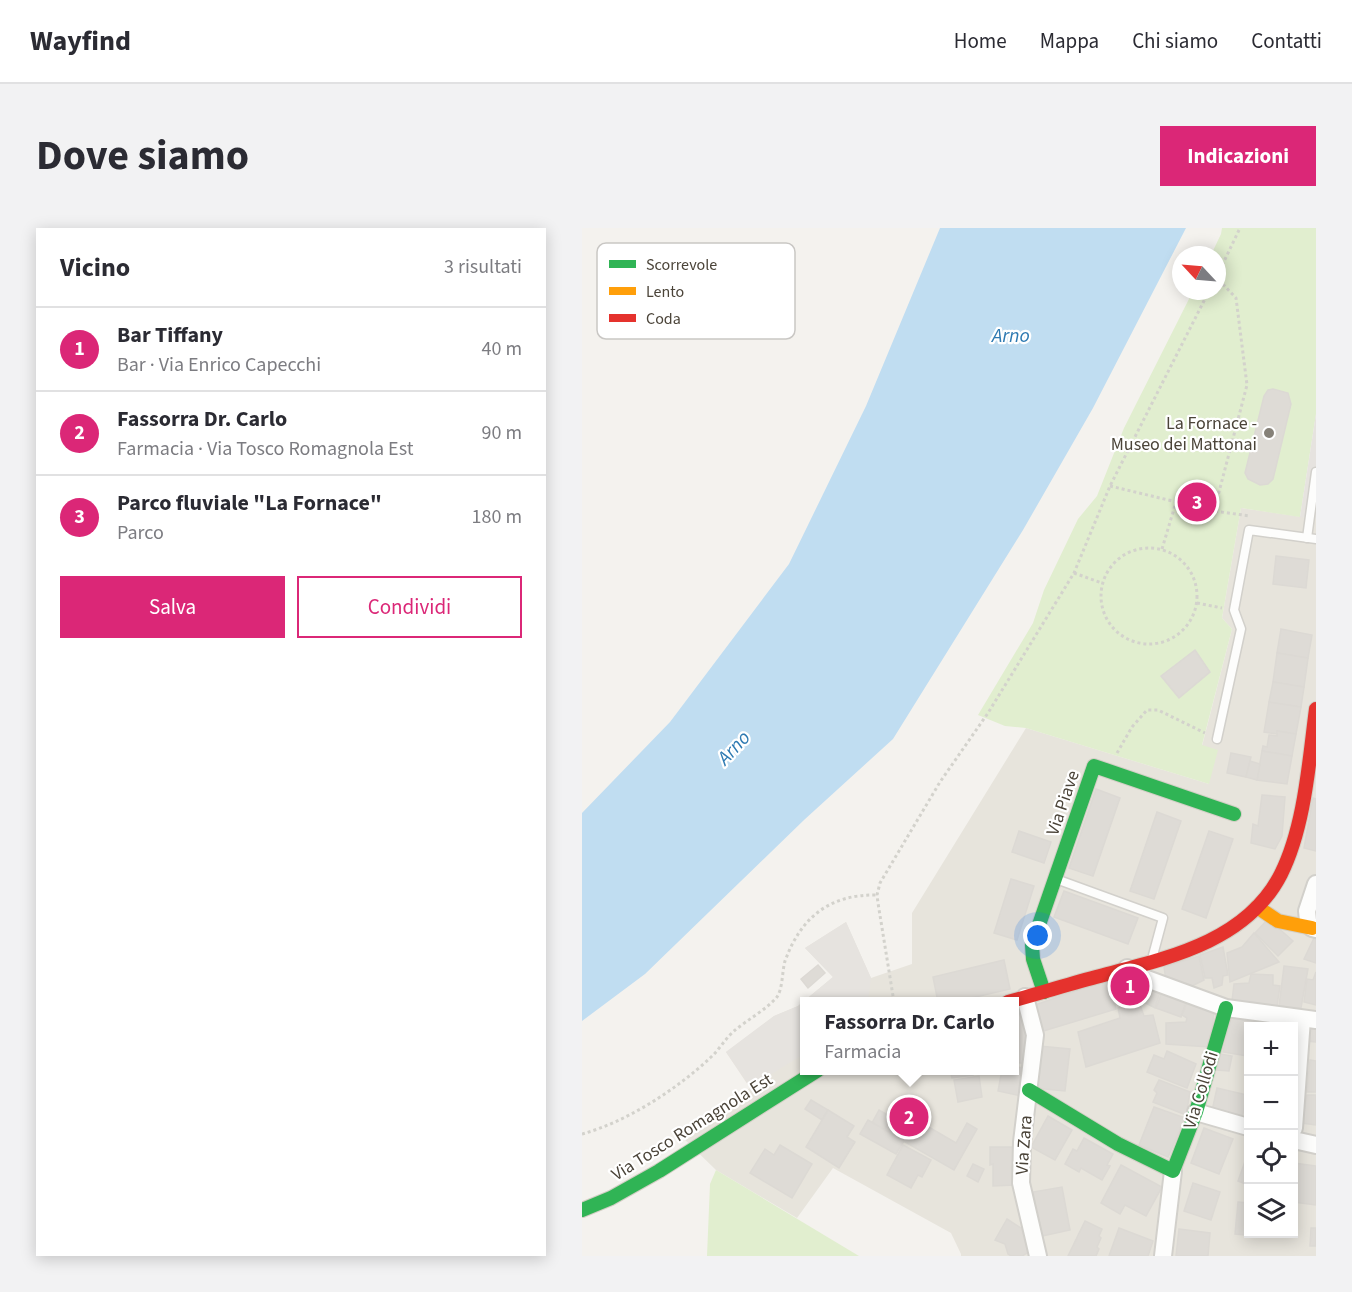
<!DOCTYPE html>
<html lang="it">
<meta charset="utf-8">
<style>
body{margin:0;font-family:"Source Sans 3",sans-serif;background:#f2f2f3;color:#2b2b33}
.controls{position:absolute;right:18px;bottom:18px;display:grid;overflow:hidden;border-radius:0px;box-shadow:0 3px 15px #0003}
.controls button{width:54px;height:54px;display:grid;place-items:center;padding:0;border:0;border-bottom:2px solid #e1e1e2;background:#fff;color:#2b2b33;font:30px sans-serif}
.compass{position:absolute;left:590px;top:18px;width:54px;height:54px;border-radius:50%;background:#fff;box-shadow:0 3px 15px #0003;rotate:296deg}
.you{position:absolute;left:456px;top:708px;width:21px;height:21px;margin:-15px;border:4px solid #fff;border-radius:50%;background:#1a73e8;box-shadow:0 0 0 9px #1a73e833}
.badge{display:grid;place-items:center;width:39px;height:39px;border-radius:50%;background:#db2777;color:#fff;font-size:20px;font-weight:700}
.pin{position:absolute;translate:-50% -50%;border:3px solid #fff;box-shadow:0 2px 6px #0006}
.popup{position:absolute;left:218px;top:769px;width:219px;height:78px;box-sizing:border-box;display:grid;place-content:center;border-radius:0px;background:#fff;filter:drop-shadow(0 2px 4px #0005);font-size:20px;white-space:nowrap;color:#7c7c81}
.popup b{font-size:22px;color:#2b2b33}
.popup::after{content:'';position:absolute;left:50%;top:100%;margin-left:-12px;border:12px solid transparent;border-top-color:#fff}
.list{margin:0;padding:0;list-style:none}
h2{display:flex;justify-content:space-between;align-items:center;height:78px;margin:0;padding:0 24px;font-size:26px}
h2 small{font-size:20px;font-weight:400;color:#7c7c81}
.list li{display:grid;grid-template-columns:39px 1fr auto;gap:18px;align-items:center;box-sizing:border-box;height:84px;padding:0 24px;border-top:2px solid #e1e1e2}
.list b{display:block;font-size:22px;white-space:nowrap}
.list p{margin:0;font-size:20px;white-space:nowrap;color:#7c7c81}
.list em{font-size:20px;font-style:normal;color:#7c7c81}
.actions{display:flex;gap:12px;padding:18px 24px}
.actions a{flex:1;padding:14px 0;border:2px solid #db2777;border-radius:0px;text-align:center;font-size:21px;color:#db2777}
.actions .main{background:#db2777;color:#fff}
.icon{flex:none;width:33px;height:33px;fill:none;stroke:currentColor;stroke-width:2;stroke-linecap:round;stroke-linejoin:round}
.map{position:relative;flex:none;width:734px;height:1028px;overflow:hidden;border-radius:0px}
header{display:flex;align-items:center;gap:36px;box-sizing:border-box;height:84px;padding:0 30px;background:#fff;border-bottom:2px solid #e1e1e2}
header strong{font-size:28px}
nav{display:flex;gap:33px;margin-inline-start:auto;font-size:21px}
.intro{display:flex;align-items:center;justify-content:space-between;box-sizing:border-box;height:144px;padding:0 36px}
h1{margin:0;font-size:42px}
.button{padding:15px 27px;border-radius:0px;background:#db2777;color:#fff;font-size:21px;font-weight:700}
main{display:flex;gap:36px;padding:0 36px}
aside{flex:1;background:#fff;border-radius:0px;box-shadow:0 3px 15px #0003}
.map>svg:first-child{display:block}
.residential{fill:#e7e4dc;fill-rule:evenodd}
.green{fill:#e1eecf}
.parking{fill:#e6e3df}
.water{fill:#c0ddf1}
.building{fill:#dedbd6;stroke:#dcd9d4;stroke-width:1.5}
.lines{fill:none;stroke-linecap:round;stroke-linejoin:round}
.lane-casing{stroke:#d2d0cb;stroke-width:11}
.street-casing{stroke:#d2d0cb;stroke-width:20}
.fast-casing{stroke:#d3cfc5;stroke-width:16}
.slow-casing{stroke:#d3cfc5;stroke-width:16}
.jam-casing{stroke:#d3cfc5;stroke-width:16}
.path{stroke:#d3d2cc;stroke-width:3;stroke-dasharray:3 3;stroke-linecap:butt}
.lane{stroke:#fdfdfc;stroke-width:8}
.street{stroke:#fdfdfc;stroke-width:16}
.fast{stroke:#30b455;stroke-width:14}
.slow{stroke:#ff9f0a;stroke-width:14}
.jam{stroke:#e5322d;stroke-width:14}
.poi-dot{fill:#868178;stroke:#fff;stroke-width:2}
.labels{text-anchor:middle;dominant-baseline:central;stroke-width:4.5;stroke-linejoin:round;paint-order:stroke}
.poi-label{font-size:18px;fill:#4b4439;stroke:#fff;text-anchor:end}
.street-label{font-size:18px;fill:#4b4439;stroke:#fff}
.water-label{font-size:20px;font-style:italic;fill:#2e7ab2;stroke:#fff}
.key{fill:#fff;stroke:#c9c7c4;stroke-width:1.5}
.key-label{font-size:16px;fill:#4b4439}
</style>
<header>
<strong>Wayfind</strong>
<nav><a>Home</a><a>Mappa</a><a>Chi siamo</a><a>Contatti</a></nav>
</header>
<div class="intro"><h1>Dove siamo</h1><a class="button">Indicazioni</a></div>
<main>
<aside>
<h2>Vicino<small>3 risultati</small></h2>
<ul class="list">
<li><span class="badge">1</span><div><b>Bar Tiffany</b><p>Bar · Via Enrico Capecchi</p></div><em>40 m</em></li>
<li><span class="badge">2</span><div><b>Fassorra Dr. Carlo</b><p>Farmacia · Via Tosco Romagnola Est</p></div><em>90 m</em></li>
<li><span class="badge">3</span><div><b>Parco fluviale &quot;La Fornace&quot;</b><p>Parco</p></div><em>180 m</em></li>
</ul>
<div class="actions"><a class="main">Salva</a><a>Condividi</a></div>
</aside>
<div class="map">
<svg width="734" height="1028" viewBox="0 0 734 1028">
<rect width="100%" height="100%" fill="#f4f2ee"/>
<path class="residential" d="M659,280L734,291V1028H379V1026L369,1005L251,940L215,990L134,942L98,907L168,860L144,824L192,788L216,778L251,749L223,720L264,694L289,750L330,736V685L444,500L627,556L620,518L650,401L640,390ZM222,774H432V842H222ZM666,798H712V1006H666Z"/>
<g class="green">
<path d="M640,0H734V186L718,289L659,280L640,390L650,401L620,517L636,522L627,556L444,500L423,498L396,487L451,395L462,362L496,291L515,268L542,200L611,63H635V27H629L639,6Z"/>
<path d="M134,942L277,1028H125L128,956Z"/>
</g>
<g class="parking">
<path d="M734,186V291L718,289Z"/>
<path d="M264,694L289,750L286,773L222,774V826L168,859L144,824L192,788L216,778L251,749L223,720Z"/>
</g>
<path class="water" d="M358,0H604L511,180L441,302L311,511L222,592L63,746L0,793V585L88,494L207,336L284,178Z"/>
<g class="building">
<path d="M691,161L706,165L709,176L691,251L686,256L678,257L666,251L663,245L682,168L686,162Z"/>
<path d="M694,328L727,332L724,360L691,356Z"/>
<path d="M699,401L730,407L726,430L695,425Z"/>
<path d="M613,422L628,444L597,470L579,448Z"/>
<path d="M695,425L726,430L722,459L691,454Z"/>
<path d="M691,454L722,459L719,479L687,474Z"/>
<path d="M687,474L719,479L714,506L695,503V506L682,504Z"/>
<path d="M695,503L714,506L710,528L680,523L681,518L685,519L687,507L695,508Z"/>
<path d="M680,523L710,528L705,556L675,552Z"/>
<path d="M649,525L669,529L664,549L645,545Z"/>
<path d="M668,533L678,536L675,552L664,549Z"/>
<path d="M514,561L538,570L511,648L487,640Z"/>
<path d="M680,567L703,569L700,608L693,621L669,615L671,596L676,598Z"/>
<path d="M731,570L734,571V623L722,620Z"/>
<path d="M575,584L599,593L572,671L548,663Z"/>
<path d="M437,603L469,614L462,635L430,624Z"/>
<path d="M627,603L651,611L624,690L600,681Z"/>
<path d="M429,651L452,658L435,712L412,705Z"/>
<path d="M482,663L556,690L546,716L472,689Z"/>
<path d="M686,691L711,713L696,728L673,705Z"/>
<path d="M672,705L697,734L648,754L645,725L660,719Z"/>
<path d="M732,710H734V735L722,731Z"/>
<path d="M641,719L646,747L641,748L640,757L632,760L630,750H623L618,727Z"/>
<path d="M617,728L622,752L606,760L584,752L582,739Z"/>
<path d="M422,732L428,761L372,774H356L351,749Z"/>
<path d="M236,737L243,745L226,760L219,751Z"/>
<path d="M702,738L726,741L719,780L697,778Z"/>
<path d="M734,744V777L722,774L725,751L731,752Z"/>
<path d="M547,746L580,758L573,780L556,771L537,776L528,751Z"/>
<path d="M669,746L691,747V757L698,758L695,778L650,773L652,756L667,755Z"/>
<path d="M526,752L534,781L458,804L450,778Z"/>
<path d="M582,759L606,768L599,789L574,780Z"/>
<path d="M607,769L633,778L627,819L584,816V795L604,794L605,790L600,787Z"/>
<path d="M557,774L562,788L571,787L578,815L504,839L496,804L538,790L536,780Z"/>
<path d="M440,783L448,810L444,836L432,834V785Z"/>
<path d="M650,787L717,795L712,798H666V828L641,824Z"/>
<path d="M734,796V814L724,813L725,797Z"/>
<path d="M457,818L488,821L483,863L453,860Z"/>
<path d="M585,823L614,836L605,860L565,844L572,827L582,831Z"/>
<path d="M638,826L650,828L647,843L635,842Z"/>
<path d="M728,832L734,833V864H725Z"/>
<path d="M432,839L445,840L439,868L416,863L420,842H432Z"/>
<path d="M368,842H391V847L370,850Z"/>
<path d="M397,848L400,869L376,874L372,852Z"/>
<path d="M577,852L608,864L604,887L571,874L575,865L572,862Z"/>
<path d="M635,860L665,867L660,890L630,883Z"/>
<path d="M725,867H734V897L720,895Z"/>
<path d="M229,872L246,882L240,892L223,881Z"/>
<path d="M572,879L603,890L586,929L557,917Z"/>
<path d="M314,880L374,915L385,895L395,901L372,942L302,902Z"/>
<path d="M246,882L272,898L265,909L273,914L257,940L224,919Z"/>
<path d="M297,882L309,889L302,902L290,895Z"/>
<path d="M466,888L490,902L473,932L449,919Z"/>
<path d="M286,892L322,913L314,926L278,906Z"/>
<path d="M622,900L651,911L637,946L609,935Z"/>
<path d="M502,910L531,926L525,937L528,938L520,952L499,940L497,944L483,936L491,921L495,923Z"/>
<path d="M198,917L230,936L210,970L168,945L183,921L192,927Z"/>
<path d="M321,917L349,932L340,949L336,947L329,960L305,947Z"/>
<path d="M408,919H434L433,957L411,958V936L408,937Z"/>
<path d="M666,925V957L656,953Z"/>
<path d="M712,935L734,938V977L712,974Z"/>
<path d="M391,936L402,941L396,954L385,948Z"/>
<path d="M539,937L580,959L564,988L543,977L538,986L519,975Z"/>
<path d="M611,955L638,964L629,992L602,983Z"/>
<path d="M480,959L488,1002L460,1008L451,964Z"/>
<path d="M656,974L666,975V1006H685V1009L653,1006Z"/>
<path d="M425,991L439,1000L447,1024L440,1028H429L426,1026L423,1016L413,1012Z"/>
<path d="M503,993L520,1001L517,1008L519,1010L515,1019L517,1021L514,1028H486Z"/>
<path d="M537,1000L571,1013L566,1028H527Z"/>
<path d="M729,1000H734V1018H728Z"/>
<path d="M597,1001L628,1005L626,1028H594Z"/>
</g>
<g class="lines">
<defs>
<g id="lane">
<path d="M725,310L734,244"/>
<path d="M635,511L659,401L652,382L667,302L734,311"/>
<path d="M474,651L581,690L570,731"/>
</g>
<g id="street">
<path d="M734,656L725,683L726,693L730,700L734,701"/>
<path d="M545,740L565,751L644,780L734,792"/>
<path d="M443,769L453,807L440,914L439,955L456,1028"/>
<path d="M614,884L666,899"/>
<path d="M712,900L720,791"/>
<path d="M712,912L734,917"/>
<path d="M581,1028L591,943"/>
</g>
<g id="fast">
<path d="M462,764L451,731L450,717L512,538L652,586"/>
<path d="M447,862L536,916L591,943L614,884L644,780"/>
<path d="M0,982L29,970L77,943L236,842"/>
</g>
<path id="slow" d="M675,679L696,693L730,700"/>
<path id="jam" d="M426,774C455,766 484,757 514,749C582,731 664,715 699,646C723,598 727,533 734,481"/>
</defs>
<use href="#lane" class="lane-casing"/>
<use href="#street" class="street-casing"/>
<use href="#fast" class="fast-casing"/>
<use href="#slow" class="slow-casing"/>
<use href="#jam" class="jam-casing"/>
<g class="path">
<path d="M635,48L658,0"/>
<path d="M528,258L632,283L668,288"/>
<path d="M632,283L665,157L654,70L635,50"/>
<circle cx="567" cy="368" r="48"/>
<path d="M580,321L594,274"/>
<path d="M492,345L520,355"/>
<path d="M615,375L640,380"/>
<path d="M535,525L550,499L565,482H576L623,505"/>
<path d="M312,774L296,675L295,667L298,655L358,554L406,485L492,345L528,258L627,63"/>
<path d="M257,846L264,842"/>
<path d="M0,906C44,894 94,862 128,830C137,822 143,811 152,803C165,792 185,781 195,769C201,760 200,743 203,733C219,689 248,666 295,667"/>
</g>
<use href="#lane" class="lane"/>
<use href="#street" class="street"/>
<use href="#fast" class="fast"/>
<use href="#slow" class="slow"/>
<use href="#jam" class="jam"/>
</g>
<circle class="poi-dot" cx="687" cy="205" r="6"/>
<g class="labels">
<g class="poi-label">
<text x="675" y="195">La Fornace -<tspan x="675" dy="21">Museo dei Mattonai</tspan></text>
</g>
<g class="street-label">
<text transform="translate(481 575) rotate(-71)">Via Piave</text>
<text transform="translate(619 862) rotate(-73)">Via Collodi</text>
<text transform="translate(110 899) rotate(-32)">Via Tosco Romagnola Est</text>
<text transform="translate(442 917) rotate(-86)">Via Zara</text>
</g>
<g class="water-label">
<text x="429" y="108">Arno</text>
<text transform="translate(152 520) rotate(-47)">Arno</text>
</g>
</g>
<rect x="15" y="15" width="198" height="96" rx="9" class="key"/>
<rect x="27" y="32" width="27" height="8" fill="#30b455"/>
<rect x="27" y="59" width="27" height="8" fill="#ff9f0a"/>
<rect x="27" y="86" width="27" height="8" fill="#e5322d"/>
<g class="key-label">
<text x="64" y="42">Scorrevole</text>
<text x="64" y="69">Lento</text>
<text x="64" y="96">Coda</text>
</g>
</svg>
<div class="controls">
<button>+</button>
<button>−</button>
<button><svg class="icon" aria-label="locate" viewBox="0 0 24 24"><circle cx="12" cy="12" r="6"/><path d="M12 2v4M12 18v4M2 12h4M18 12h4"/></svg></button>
<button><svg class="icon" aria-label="layers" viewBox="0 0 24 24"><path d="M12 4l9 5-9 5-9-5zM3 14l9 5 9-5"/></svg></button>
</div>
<svg class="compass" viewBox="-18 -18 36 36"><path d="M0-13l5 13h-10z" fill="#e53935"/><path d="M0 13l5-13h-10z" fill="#7c7c81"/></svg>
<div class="you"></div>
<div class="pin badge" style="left:548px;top:758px">1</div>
<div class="pin badge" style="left:327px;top:889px">2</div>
<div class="popup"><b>Fassorra Dr. Carlo</b>Farmacia</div>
<div class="pin badge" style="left:615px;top:274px">3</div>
</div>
</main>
